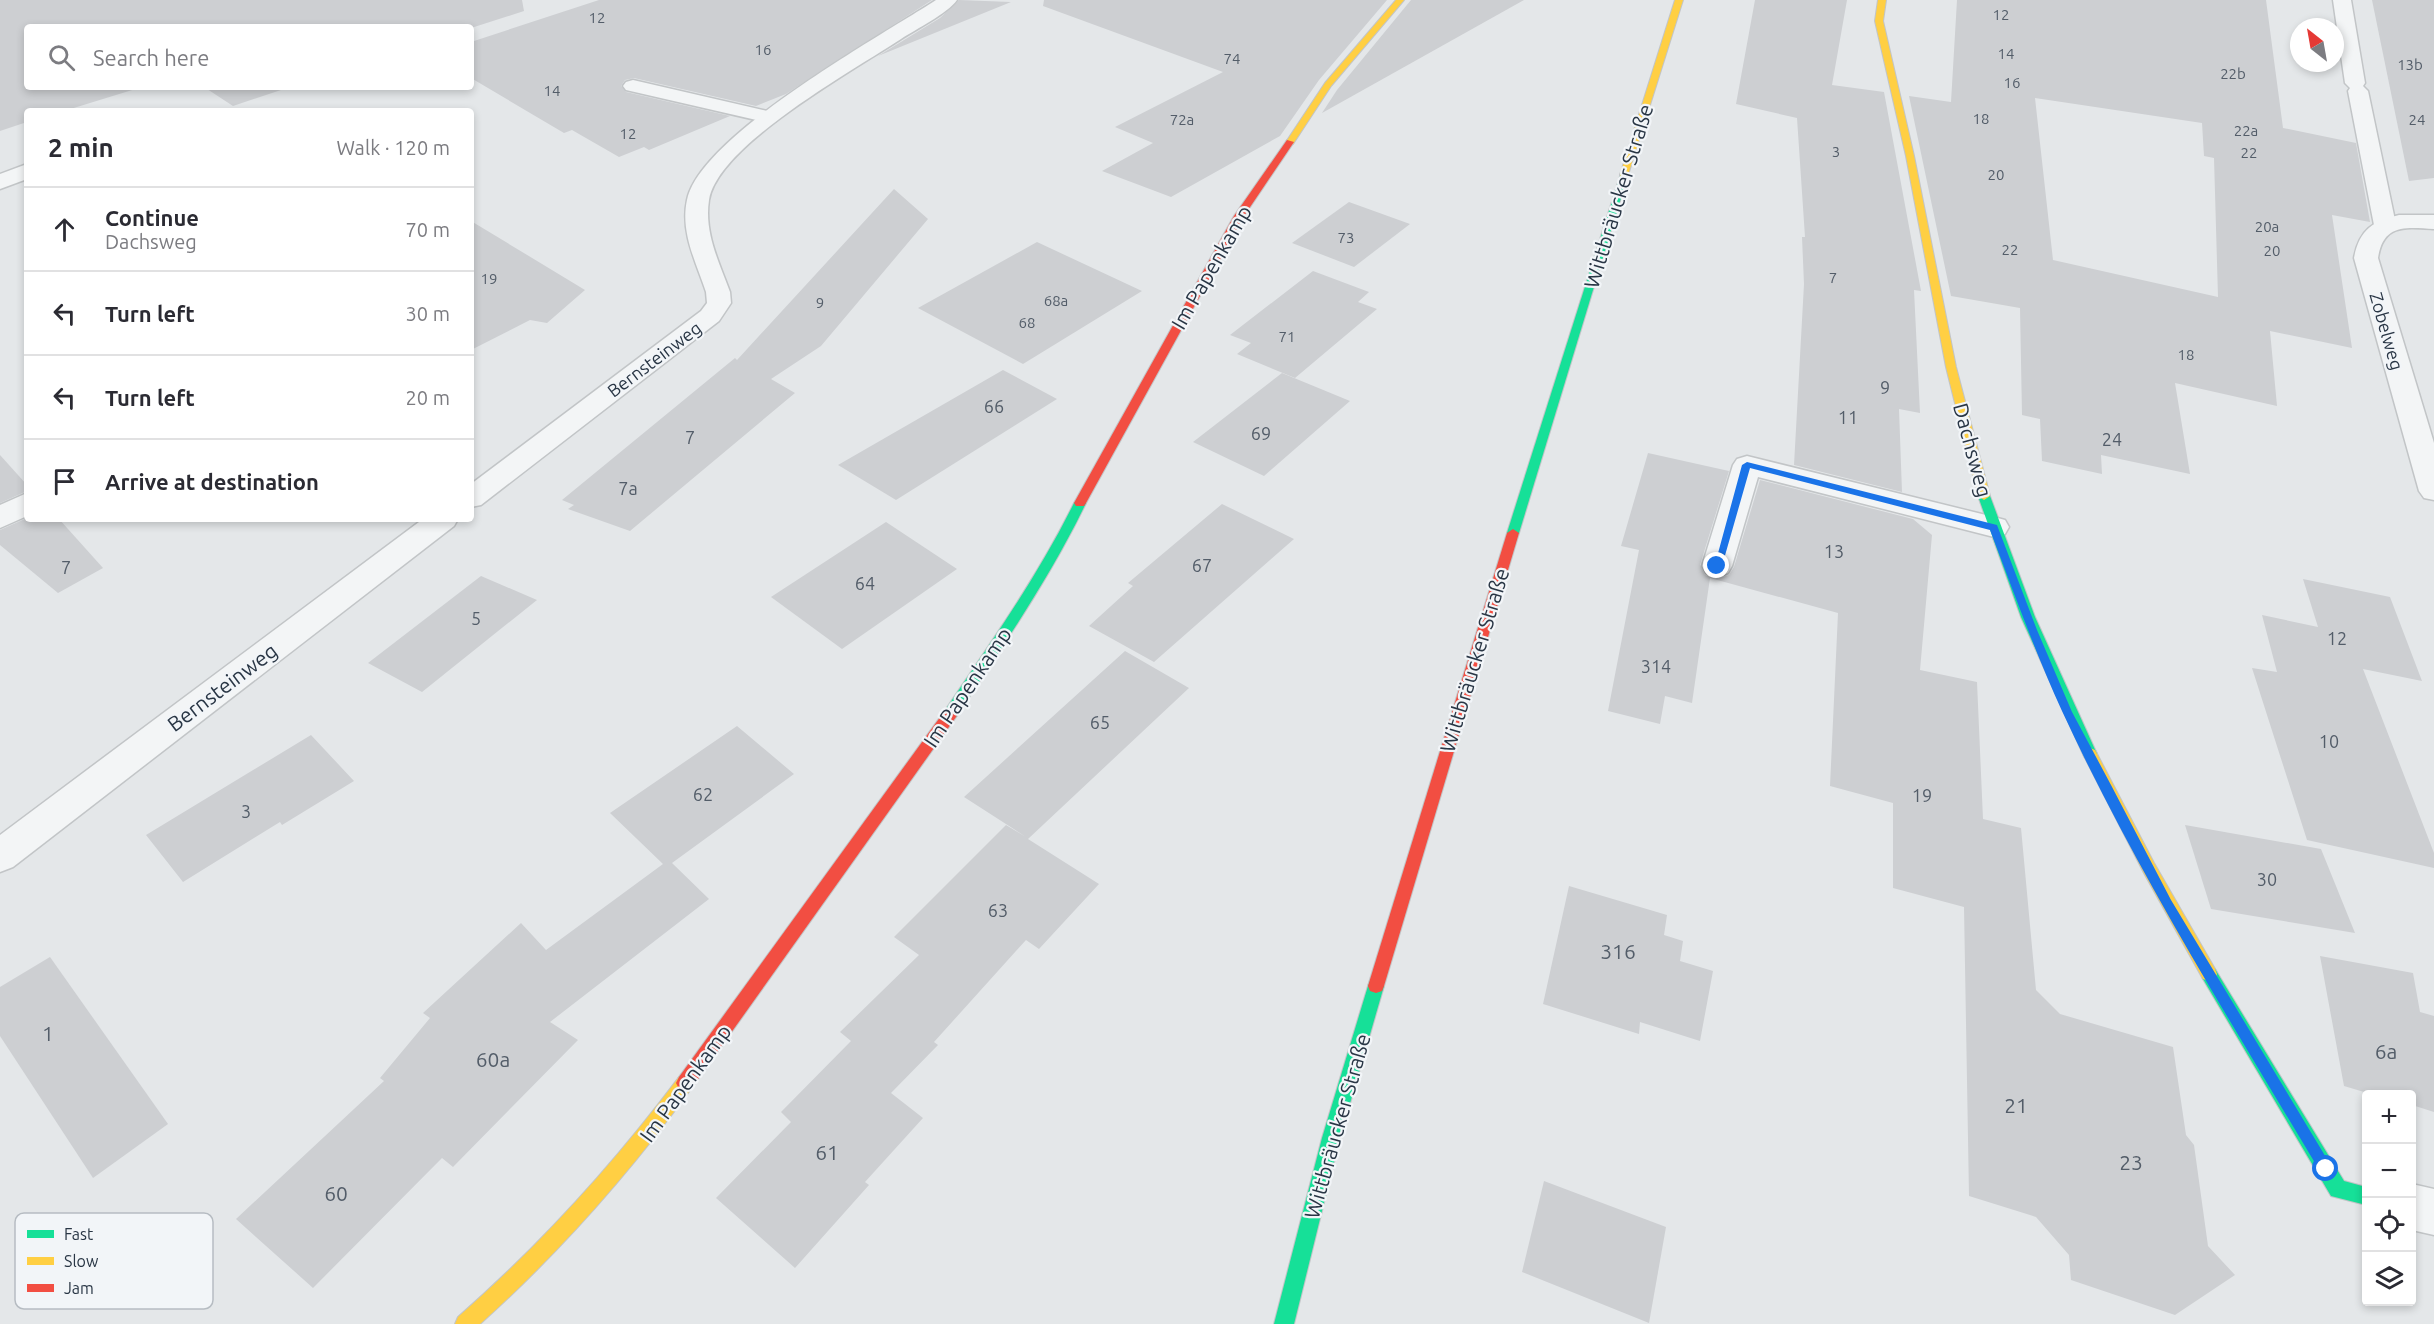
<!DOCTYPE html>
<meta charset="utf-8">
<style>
body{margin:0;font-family:Ubuntu,sans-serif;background:#f7f7f7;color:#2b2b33}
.controls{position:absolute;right:18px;bottom:18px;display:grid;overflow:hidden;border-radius:6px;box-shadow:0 3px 9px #0003}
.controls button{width:54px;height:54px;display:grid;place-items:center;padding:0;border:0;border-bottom:2px solid #e1e1e2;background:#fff;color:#2b2b33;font:30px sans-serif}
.compass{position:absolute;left:2290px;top:18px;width:54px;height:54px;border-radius:50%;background:#fff;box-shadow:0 3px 9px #0003;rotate:329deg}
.stop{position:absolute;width:18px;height:18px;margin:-14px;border:4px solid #1a73e8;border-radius:50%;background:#fff}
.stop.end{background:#1a73e8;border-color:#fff;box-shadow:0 2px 6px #0008}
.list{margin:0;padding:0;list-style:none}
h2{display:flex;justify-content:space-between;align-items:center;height:78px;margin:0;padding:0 24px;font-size:26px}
h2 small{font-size:20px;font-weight:400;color:#7c7c81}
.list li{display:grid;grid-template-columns:39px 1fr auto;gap:18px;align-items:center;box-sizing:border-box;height:84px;padding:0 24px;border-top:2px solid #e1e1e2}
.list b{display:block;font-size:22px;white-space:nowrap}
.list p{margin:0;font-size:20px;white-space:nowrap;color:#7c7c81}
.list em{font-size:20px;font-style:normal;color:#7c7c81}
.icon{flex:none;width:33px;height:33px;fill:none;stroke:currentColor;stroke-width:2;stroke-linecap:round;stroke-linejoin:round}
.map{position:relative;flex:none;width:2434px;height:1324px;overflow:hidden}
.search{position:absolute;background:#fff;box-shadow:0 3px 9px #0003;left:24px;top:24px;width:450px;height:66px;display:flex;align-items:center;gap:15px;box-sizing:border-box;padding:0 21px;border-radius:6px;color:#7c7c81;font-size:22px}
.panel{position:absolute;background:#fff;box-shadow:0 3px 9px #0003;left:24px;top:108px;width:450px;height:414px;border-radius:6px}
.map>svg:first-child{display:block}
.building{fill:#cdcfd2;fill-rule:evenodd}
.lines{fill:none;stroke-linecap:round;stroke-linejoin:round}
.lane-casing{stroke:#c2c5c7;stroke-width:3}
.street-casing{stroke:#c2c5c7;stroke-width:3}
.fast-casing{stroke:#c2c5c7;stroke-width:2}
.slow-casing{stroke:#c2c5c7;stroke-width:2}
.jam-casing{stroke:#c2c5c7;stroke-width:2}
.lane{fill:#f3f5f6;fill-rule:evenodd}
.street{fill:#f3f5f6;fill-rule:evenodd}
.fast{fill:#16e098;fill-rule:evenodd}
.slow{fill:#ffcf43;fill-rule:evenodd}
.jam{fill:#f24e42;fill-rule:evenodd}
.route{fill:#1a73e8}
.labels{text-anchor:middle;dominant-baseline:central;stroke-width:4.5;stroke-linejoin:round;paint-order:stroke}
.far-number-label{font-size:15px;fill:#535d69}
.far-street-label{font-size:18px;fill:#293645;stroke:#f2f5f8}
.number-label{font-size:18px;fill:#535d69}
.street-label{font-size:21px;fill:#293645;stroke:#f2f5f8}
.near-number-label{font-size:21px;fill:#535d69}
.key{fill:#f2f5f8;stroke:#b6bcc2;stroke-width:1.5}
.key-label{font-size:16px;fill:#293645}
</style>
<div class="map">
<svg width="2434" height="1324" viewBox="0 0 2434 1324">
<rect width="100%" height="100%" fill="#e4e7e9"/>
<g class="building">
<path d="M0,0H522L524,11L471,28L27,27V87H142L64,111H27V122L0,131Z"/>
<path d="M599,0H932L786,94L756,106L634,78L625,80L621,86L626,92L730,116L649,150L644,147L619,157L572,130L564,133L471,78V42Z"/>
<path d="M959,0L1011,2L878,56L940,18Z"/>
<path d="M1044,0H1387L1319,80L1280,136L1171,197L1102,171L1153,143L1115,127L1223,72L1043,6Z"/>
<path d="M1411,0H1524L1322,113L1337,90Z"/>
<path d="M1755,0H1847L1832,85L1884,92L1921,291L1914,290L1920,413L1899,409L1902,492L1794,465L1804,284L1802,237H1805L1797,118L1736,104Z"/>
<path d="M1957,0H2266L2283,128L2356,143L2370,222L2332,215L2352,348L2270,331L2277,406L2175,383L2190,474L2101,455L2102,474L2042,461L2040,419L2022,415L2020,308L1951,296L1909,96L1951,102ZM2035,98L2202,123L2204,156L2214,158L2218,297L2053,260Z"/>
<path d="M2372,0H2434V178L2409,181Z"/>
<path d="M204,87H290L233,106Z"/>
<path d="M894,189L928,219L821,346L771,379L795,393L630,531L568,509L574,505L562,500L735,358L737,360Z"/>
<path d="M1349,202L1410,224L1354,267L1292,243Z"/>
<path d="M471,221L585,290L547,323L530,320L471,350Z"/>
<path d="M1037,242L1142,291L1023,364L918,308Z"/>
<path d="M1313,271L1369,292L1358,302L1377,309L1295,378L1237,354L1251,343L1230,335Z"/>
<path d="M1003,370L1057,399L896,500L838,465Z"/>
<path d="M1282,373L1350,401L1264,476L1193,442Z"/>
<path d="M1648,453L1729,471L1700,565L1705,575L1716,579L1729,575L1734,567L1760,480L1913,519L1932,535L1920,670L1977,682L1983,819L2021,828L2036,990L2060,1014L2173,1047L2186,1135L2194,1145L2208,1246L2235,1275L2175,1315L2071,1280L2069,1255L2036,1217L1969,1196L1964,907L1893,888V803L1830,786L1838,613L1710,578L1692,703L1665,696L1660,724L1608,711L1639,550L1621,546Z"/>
<path d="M0,455L27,485V491L0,503Z"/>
<path d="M1222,504L1294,539L1154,662L1089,626L1133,586L1128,583Z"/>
<path d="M27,518L59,519L103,568L58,593L0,545V530Z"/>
<path d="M886,522L957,569L842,649L771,597Z"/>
<path d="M481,576L537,600L422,692L368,663Z"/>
<path d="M2303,579L2390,597L2422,681L2363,669L2434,853V868L2307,840L2252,668L2277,672L2262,615L2318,627Z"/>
<path d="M1125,651L1189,688L1028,839L1099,884L1039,949L1026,940L934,1042L938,1045L891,1093L923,1118L865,1182L869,1185L795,1268L716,1198L791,1122L781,1112L851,1041L840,1032L919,955L894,937L1006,825L1026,837L964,797Z"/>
<path d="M737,726L794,774L672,863L709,899L550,1022L578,1040L453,1167L442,1158L313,1288L236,1219L384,1081L380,1078L430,1018L423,1013L521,923L546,950L663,864L610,813Z"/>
<path d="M311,735L354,781L282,825L280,822L183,882L146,835Z"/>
<path d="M2185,825L2321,849L2355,933L2211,909Z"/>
<path d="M1569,886L1667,915L1664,935L1683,941L1680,961L1713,971L1700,1041L1640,1022L1639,1034L1543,1004Z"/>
<path d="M2320,956L2413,973L2420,1012L2434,1016V1112L2412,1105V1095H2374L2344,1086Z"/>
<path d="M50,957L168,1124L93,1178L0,1036V987Z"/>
<path d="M1544,1181L1666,1227L1649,1323L1522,1272Z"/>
</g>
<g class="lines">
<defs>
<g id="lane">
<path d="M2333,0H2351L2365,83L2363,86L2368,91L2396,225L2393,230H2377L2374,225L2348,91L2350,88L2345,83Z"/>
<path d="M633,80L776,113L779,117L776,121L769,123L626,90L623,86L626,82Z"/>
<path d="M1747,456L1994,517L2005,520L2009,527L2005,534L1994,537L1758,477L1732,566L1728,573L1717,577L1706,573L1702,566L1733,465L1737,459Z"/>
</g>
<g id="street">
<path d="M936,0H957C947,14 916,29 901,39C854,70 718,145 709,200C704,233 719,262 730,292L731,303L719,321L481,505L471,507V484L701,311L707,303L706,292C696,262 680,232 687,200C700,136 879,37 936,0Z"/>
<path d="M27,164V179L0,189V174Z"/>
<path d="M2399,215H2434V229C2405,227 2383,224 2378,258L2434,443V500L2424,498L2419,491L2354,258C2359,230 2373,221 2399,215Z"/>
<path d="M27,493V516L0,528V505Z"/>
<path d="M423,519H458L454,526L13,867L0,872V835Z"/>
<path d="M2412,1184L2434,1189V1235L2412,1230Z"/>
</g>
<g id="fast">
<path d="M1621,173L1628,175L1519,533L1513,537L1509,536L1507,533Z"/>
<path d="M1984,492L1990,496L2035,617L2097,754L2095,758H2085L2083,754L2021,617L1978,496Z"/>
<path d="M1080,499L1086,503C1050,578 1002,647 956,717H946L944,713L946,709C991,642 1038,576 1074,503Z"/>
<path d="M2209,967L2215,969L2344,1181L2366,1187V1205L2331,1196L2203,979L2201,974L2203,969Z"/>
<path d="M1376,979L1382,981L1384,986L1340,1138L1294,1324H1274L1322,1138L1368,986L1370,981Z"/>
</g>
<g id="slow">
<path d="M1396,0H1404L1331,86L1293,144H1287L1286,142L1325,83Z"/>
<path d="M1675,0H1683L1628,175L1621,177L1620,175Z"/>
<path d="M1878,0H1886L1883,21L1914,156L1956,367L1990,496L1984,500L1978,496L1946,367L1906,156L1875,21Z"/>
<path d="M2090,748L2095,750L2154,863L2215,969L2217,974L2215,979L2209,981L2203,979L2144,873L2083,754L2085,750Z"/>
<path d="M685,1075L691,1077L694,1083L691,1089C628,1175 559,1253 480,1324H455L458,1317C540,1245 613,1165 679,1077Z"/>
</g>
<g id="jam">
<path d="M1287,140L1294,142L1244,216L1086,503L1084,506H1076L1074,503L1234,216Z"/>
<path d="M1513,529L1519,533L1384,986L1382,991L1376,993L1370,991L1368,986L1507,533Z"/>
<path d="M951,708L956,709L958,713L956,717L691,1089L685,1091L679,1089L676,1083L679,1077L946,709Z"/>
</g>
</defs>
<use href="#lane" class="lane-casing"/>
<use href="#street" class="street-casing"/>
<use href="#fast" class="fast-casing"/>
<use href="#slow" class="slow-casing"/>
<use href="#jam" class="jam-casing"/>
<use href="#lane" class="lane"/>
<use href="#street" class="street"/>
<use href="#fast" class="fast"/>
<use href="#slow" class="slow"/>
<use href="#jam" class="jam"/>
</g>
<path class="route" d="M1747,462L1997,525L2037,630L2072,712L2111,785L2171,900L2330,1164V1173H2321C2231,1022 2136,871 2062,711C2035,652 2013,590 1990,530L1750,468L1722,566L1714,568L1742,465Z"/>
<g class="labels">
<g class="far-number-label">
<text x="2001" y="14">12</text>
<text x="597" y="17">12</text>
<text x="763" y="49">16</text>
<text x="2006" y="53">14</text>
<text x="1232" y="58">74</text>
<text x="2410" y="64">13b</text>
<text x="2233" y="73">22b</text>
<text x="2012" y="82">16</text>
<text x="552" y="90">14</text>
<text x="1981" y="118">18</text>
<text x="1182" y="119">72a</text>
<text x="2417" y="119">24</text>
<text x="2246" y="130">22a</text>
<text x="628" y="133">12</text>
<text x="1836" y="151">3</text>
<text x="2249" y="152">22</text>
<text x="1996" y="174">20</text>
<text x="2267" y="226">20a</text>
<text x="1346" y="237">73</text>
<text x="2010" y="249">22</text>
<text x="2272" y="250">20</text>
<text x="1833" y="277">7</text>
<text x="489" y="278">19</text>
<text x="1056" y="300">68a</text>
<text x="820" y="302">9</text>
<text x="1027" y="322">68</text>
<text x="1287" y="336">71</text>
<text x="2186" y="354">18</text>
</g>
<g class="far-street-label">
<text transform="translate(2387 331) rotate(74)">Zobelweg</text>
<text transform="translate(654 359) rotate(-37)">Bernsteinweg</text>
</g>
<g class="number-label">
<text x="1885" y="387">9</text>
<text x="994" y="406">66</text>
<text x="1848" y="417">11</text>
<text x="1261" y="433">69</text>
<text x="690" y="437">7</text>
<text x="2112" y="439">24</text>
<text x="628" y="488">7a</text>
<text x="1834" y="551">13</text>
<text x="1202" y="565">67</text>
<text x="66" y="567">7</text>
<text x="865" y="583">64</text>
<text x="476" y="618">5</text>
<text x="2337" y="638">12</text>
<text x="1656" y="666">314</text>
<text x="1100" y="722">65</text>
<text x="2329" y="741">10</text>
<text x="703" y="794">62</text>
<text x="1922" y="795">19</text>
<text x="246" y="811">3</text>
<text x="2267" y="879">30</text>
<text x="998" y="910">63</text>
</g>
<g class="street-label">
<text transform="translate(1618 196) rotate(-73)">Wittbräucker Straße</text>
<text transform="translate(1211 267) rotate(-60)">Im Papenkamp</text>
<text transform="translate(1973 450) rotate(75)">Dachsweg</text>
<text transform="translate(1474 660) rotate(-73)">Wittbräucker Straße</text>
<text transform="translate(222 687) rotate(-37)">Bernsteinweg</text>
<text transform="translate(967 687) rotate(-56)">Im Papenkamp</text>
<text transform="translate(685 1083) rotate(-54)">Im Papenkamp</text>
<text transform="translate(1337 1126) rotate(-74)">Wittbräucker Straße</text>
</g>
<g class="near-number-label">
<text x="1618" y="951">316</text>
<text x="48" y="1033">1</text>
<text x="2386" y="1051">6a</text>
<text x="493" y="1059">60a</text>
<text x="2016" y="1105">21</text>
<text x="827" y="1152">61</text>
<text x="2131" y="1162">23</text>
<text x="336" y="1193">60</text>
</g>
</g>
<rect x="15" y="1213" width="198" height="96" rx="9" class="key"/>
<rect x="27" y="1230" width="27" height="8" fill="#16e098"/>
<rect x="27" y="1257" width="27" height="8" fill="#ffcf43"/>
<rect x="27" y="1284" width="27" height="8" fill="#f24e42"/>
<g class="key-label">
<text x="64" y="1240">Fast</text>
<text x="64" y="1267">Slow</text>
<text x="64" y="1294">Jam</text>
</g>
</svg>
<div class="controls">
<button>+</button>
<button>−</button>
<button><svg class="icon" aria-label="locate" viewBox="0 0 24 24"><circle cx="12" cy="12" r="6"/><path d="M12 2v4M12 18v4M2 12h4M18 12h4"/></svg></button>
<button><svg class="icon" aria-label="layers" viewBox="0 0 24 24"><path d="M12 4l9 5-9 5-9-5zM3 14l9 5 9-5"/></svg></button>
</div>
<svg class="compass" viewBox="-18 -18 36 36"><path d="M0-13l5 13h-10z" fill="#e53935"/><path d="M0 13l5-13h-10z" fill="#7c7c81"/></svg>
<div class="stop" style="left:2326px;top:1169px"></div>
<div class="stop end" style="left:1717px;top:566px"></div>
<div class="search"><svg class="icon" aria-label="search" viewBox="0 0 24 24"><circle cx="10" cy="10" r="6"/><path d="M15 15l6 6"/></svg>Search here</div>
<section class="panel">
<h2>2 min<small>Walk · 120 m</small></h2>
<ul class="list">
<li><svg class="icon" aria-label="ahead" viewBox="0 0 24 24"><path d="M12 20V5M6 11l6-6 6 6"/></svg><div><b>Continue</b><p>Dachsweg</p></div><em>70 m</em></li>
<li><svg class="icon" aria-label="left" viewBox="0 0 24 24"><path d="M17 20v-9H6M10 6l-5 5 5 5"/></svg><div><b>Turn left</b></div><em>30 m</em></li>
<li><svg class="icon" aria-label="left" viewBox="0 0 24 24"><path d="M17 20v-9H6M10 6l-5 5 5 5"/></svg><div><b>Turn left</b></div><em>20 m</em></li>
<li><svg class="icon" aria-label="arrive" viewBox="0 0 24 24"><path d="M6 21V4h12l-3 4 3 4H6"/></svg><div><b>Arrive at destination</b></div></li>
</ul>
</section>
</div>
